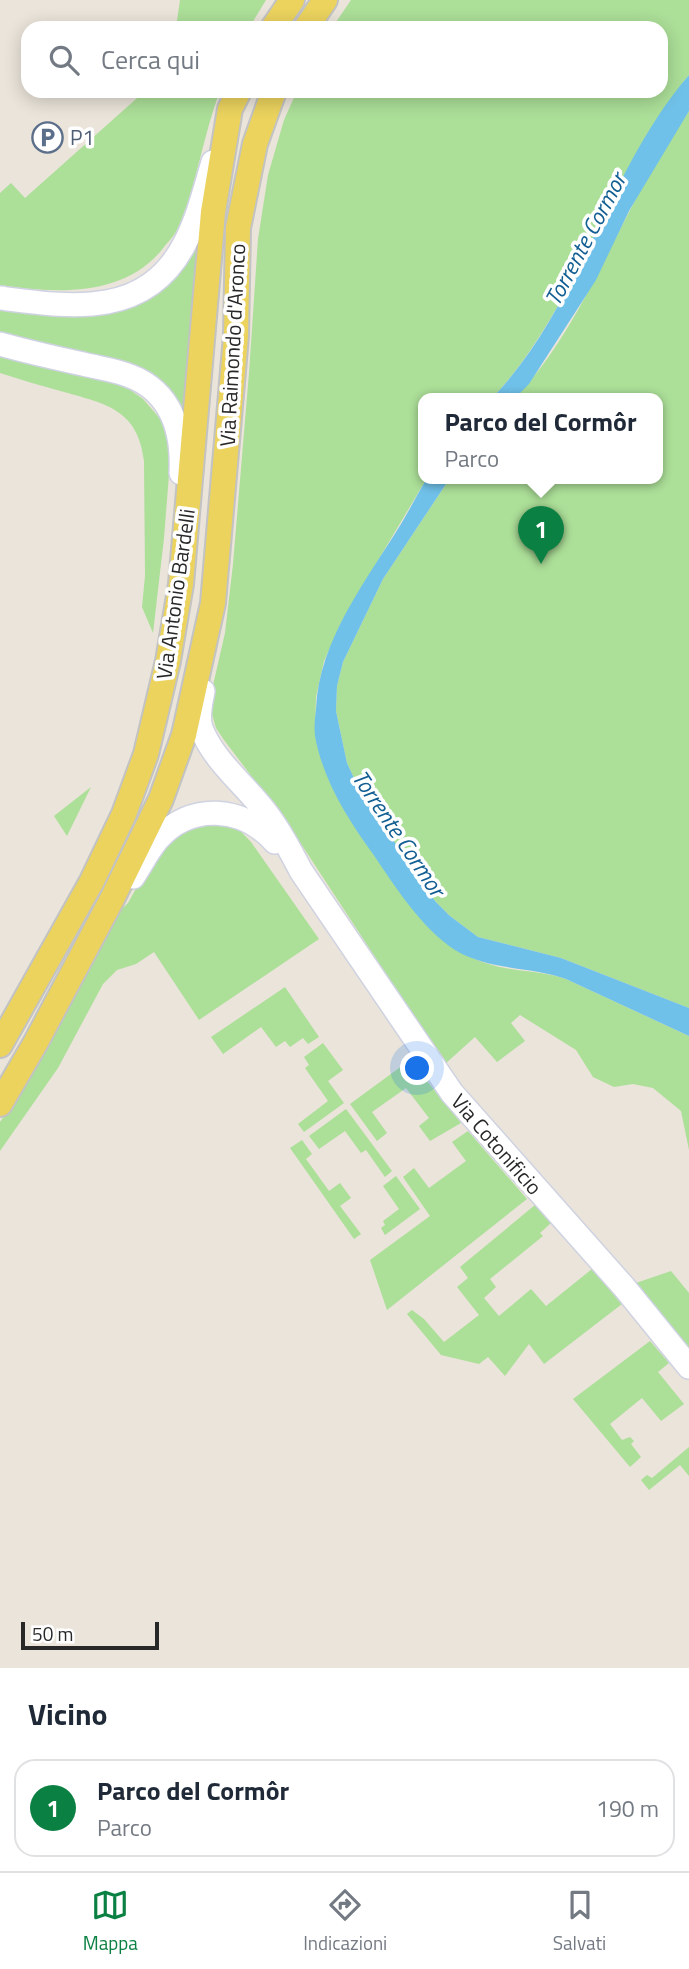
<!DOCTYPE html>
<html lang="it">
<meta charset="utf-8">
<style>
body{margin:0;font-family:"Titillium Web",sans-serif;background:#f2f2f3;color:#1f2937}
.scale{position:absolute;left:21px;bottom:18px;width:138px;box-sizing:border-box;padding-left:7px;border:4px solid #282828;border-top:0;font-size:19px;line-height:24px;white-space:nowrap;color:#282828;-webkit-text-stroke:5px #fff;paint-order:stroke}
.you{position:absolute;left:418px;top:1069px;width:24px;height:24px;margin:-18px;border:5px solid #fff;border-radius:50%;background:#1a73e8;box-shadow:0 0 0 10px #1a73e833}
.badge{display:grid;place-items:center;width:46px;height:46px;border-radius:50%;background:#0b8043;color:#fff;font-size:23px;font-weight:700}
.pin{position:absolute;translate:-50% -58px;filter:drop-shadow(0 2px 4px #0008)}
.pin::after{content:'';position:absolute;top:37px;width:24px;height:21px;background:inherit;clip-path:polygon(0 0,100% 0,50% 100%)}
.popup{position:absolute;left:418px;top:393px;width:245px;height:91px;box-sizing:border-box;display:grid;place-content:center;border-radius:14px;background:#fff;filter:drop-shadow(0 2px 5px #0005);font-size:23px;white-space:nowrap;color:#747a83}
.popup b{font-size:26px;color:#1f2937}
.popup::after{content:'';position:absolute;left:50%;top:100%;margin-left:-14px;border:14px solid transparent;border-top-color:#fff}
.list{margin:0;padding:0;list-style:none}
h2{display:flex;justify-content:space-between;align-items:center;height:91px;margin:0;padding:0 28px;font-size:30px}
h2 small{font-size:23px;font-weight:400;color:#747a83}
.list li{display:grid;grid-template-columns:46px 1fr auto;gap:21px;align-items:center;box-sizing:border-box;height:98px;margin:0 14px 14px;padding:0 14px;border:2px solid #e0e1e3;border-radius:21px}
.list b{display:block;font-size:26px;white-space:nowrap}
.list p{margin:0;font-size:23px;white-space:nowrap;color:#747a83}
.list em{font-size:23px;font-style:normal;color:#747a83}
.icon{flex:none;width:38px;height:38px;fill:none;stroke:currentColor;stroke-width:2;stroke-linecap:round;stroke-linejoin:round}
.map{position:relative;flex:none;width:689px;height:1668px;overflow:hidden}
.search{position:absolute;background:#fff;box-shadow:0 4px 18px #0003;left:21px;right:21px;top:21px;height:77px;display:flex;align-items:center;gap:18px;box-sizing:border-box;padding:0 24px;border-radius:21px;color:#747a83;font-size:26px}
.sheet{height:203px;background:#fff}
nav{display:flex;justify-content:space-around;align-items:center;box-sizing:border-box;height:98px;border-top:2px solid #e0e1e3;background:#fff;font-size:19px;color:#747a83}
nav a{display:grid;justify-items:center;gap:4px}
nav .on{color:#0b8043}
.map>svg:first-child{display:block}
.green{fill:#acdf98}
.water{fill:#70c1e9}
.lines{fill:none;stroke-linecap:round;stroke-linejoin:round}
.secondary-casing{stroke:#cfd2e1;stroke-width:26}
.primary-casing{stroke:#c3c3c3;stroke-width:28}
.secondary{stroke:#fff;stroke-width:23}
.primary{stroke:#ebd35e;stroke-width:24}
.labels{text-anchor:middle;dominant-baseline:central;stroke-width:7;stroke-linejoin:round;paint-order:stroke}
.service-label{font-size:21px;fill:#4e5e75;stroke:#fff;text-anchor:start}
.street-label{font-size:21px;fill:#282828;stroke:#fff}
.water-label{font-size:23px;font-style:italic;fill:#125e92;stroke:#fff}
</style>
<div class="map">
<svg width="689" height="1668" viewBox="0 0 689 1668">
<rect width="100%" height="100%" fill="#eae4da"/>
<g class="green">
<path d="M180,0H266L249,28H176Z"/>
<path d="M351,0H689V75C671,96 659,118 645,142C598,222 556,332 492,398H424V478H427L342,621L324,661L316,697L315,733L456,950C472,958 487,965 505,968C526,972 546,972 566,979L689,1036V1150L681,1111L653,1088L633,1084L614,1087L593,1077L576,1050L520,1015L511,1023L525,1041L497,1062L475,1037L445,1064L290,827L224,740L216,728L210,707L211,694L225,633L233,564L249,373L258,239L268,175L284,120L297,91H661V28H332Z"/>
<path d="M145,91H220C203,135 196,189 177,230C174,236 168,242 164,247C126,297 57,294 0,285V193L11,183L25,198Z"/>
<path d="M689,111V1008L561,958L478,937L450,916L435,901L371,808L359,789L347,763L336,711L337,686L343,662L383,579L450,478H658V398H515C565,346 595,277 628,214C646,179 667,144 689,111Z"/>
<path d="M199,240L185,415L177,404L0,333V305L99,314L115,311L131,306Z"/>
<path d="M0,356L25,359L113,382L129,389L143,399L163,422L168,434L171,449L164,538L153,633L142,607L145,576L144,461C138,410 107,404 64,392C43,386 21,380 0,373Z"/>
<path d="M91,787L67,836L54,816Z"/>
<path d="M228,818L251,842L319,939L199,1020L154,952L136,964L117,970L103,984L58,1068L0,1151V1122L18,1096L109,921L128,903L154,856L188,825Z"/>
<path d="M285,987L319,1037L308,1044L303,1038L290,1047L285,1041L276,1047L261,1027L223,1054L211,1037Z"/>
<path d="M323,1043L343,1070L328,1081L344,1103L304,1132L298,1124L328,1101L305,1068L309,1065L304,1057Z"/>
<path d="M410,1060L461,1123L430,1141L419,1126L429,1118L406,1088L372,1112L387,1133L377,1141L350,1104Z"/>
<path d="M346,1109L392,1171L385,1177L366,1150L361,1153L345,1131L319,1149L309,1136Z"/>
<path d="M468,1131L527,1199L387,1310L370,1260L430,1216L403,1177L414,1168L429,1188L466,1161L452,1142Z"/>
<path d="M302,1140L312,1154L306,1159L329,1191L340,1183L351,1198L340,1206L361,1234L354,1239L290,1148Z"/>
<path d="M396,1176L420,1209L385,1235L381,1228L385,1225L383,1221L399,1209L383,1186Z"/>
<path d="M535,1205L551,1223L540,1233L543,1236L490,1279L496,1287L484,1298L499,1316L531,1289L546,1306L592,1269L622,1304L544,1364L529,1344L505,1376L488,1357L479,1364L441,1355L407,1314L412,1310L424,1319L444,1342L479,1315L457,1287L468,1278L460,1267Z"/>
<path d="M671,1271L689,1293V1349L636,1283Z"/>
<path d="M650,1341L669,1363L658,1372L684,1404L661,1421L642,1398L610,1424L622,1440L630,1437L634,1441L631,1444L641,1457L630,1467L573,1399Z"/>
<path d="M689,1447V1476L680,1465L649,1490L641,1480L647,1475L652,1478Z"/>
</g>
<g class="water">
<path d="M689,75V111L629,211L596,280L529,384L515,398H492C579,309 608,168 689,75Z"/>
<path d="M427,478H450L383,579L343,662L337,686L336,711L347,763L359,789L371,808L435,901L450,916L478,937L561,958L689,1008V1036L566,979C530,966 490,971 455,950C422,929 394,885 373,854C347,818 323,780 315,736C314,727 315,718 316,709C319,640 366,581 401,524C410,509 418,493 427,478Z"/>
</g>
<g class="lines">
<defs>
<g id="secondary">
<path d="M0,298C71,307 146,319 185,243C198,218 205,189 213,162"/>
<path d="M0,344C28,352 56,358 83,364C99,368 116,370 130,376C172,392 183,432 181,473"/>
<path d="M203,691C201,703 197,716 201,728C213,760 244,784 264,810C279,829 290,850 301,871L452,1093L624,1287L689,1367"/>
<path d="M133,877C141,865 148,851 157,840C190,802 243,806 275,842"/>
</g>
<g id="primary">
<path d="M273,28L292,0"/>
<path d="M306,28L325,0"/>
<path d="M0,1045L92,881L124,814L146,754L168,661L181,584L213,212L230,109L239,91"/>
<path d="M0,1104L36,1042L112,899L161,799L184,735L213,603L236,336L238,228L255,144L274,91"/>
</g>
</defs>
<use href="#secondary" class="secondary-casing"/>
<use href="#primary" class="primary-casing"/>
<use href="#secondary" class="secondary"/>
<use href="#primary" class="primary"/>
</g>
<defs>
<symbol id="parking-ring" viewBox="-11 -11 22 22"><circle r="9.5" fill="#fff" stroke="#5c6f8a" stroke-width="1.5"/><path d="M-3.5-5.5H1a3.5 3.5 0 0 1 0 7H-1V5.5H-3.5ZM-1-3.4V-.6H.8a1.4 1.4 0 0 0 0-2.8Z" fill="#5c6f8a"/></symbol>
</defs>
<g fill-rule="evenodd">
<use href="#parking-ring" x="30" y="120" width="35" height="35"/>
</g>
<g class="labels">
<g class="service-label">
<text x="70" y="137">P1</text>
</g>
<g class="street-label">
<text transform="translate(232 345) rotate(-87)">Via Raimondo d'Aronco</text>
<text transform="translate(175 594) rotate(-82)">Via Antonio Bardelli</text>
<text transform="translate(497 1144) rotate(49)">Via Cotonificio</text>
</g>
<g class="water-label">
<text transform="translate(585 239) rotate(-62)">Torrente Cormor</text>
<text transform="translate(399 833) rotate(56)">Torrente Cormor</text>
</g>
</g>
</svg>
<div class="scale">50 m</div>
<div class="you"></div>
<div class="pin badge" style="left:541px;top:564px">1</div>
<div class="popup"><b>Parco del Cormôr</b>Parco</div>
<div class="search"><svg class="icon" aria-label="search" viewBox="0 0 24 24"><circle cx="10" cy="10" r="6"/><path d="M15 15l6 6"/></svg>Cerca qui</div>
</div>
<section class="sheet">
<h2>Vicino<small></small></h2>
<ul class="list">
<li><span class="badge">1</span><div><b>Parco del Cormôr</b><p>Parco</p></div><em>190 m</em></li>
</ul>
</section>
<nav>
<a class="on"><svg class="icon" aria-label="map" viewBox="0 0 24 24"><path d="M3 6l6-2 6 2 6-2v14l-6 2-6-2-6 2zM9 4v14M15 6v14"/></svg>Mappa</a>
<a><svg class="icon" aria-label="directions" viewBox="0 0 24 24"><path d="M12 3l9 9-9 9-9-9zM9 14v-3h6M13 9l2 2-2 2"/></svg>Indicazioni</a>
<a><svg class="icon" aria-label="saved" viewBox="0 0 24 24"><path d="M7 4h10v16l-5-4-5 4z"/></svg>Salvati</a>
</nav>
